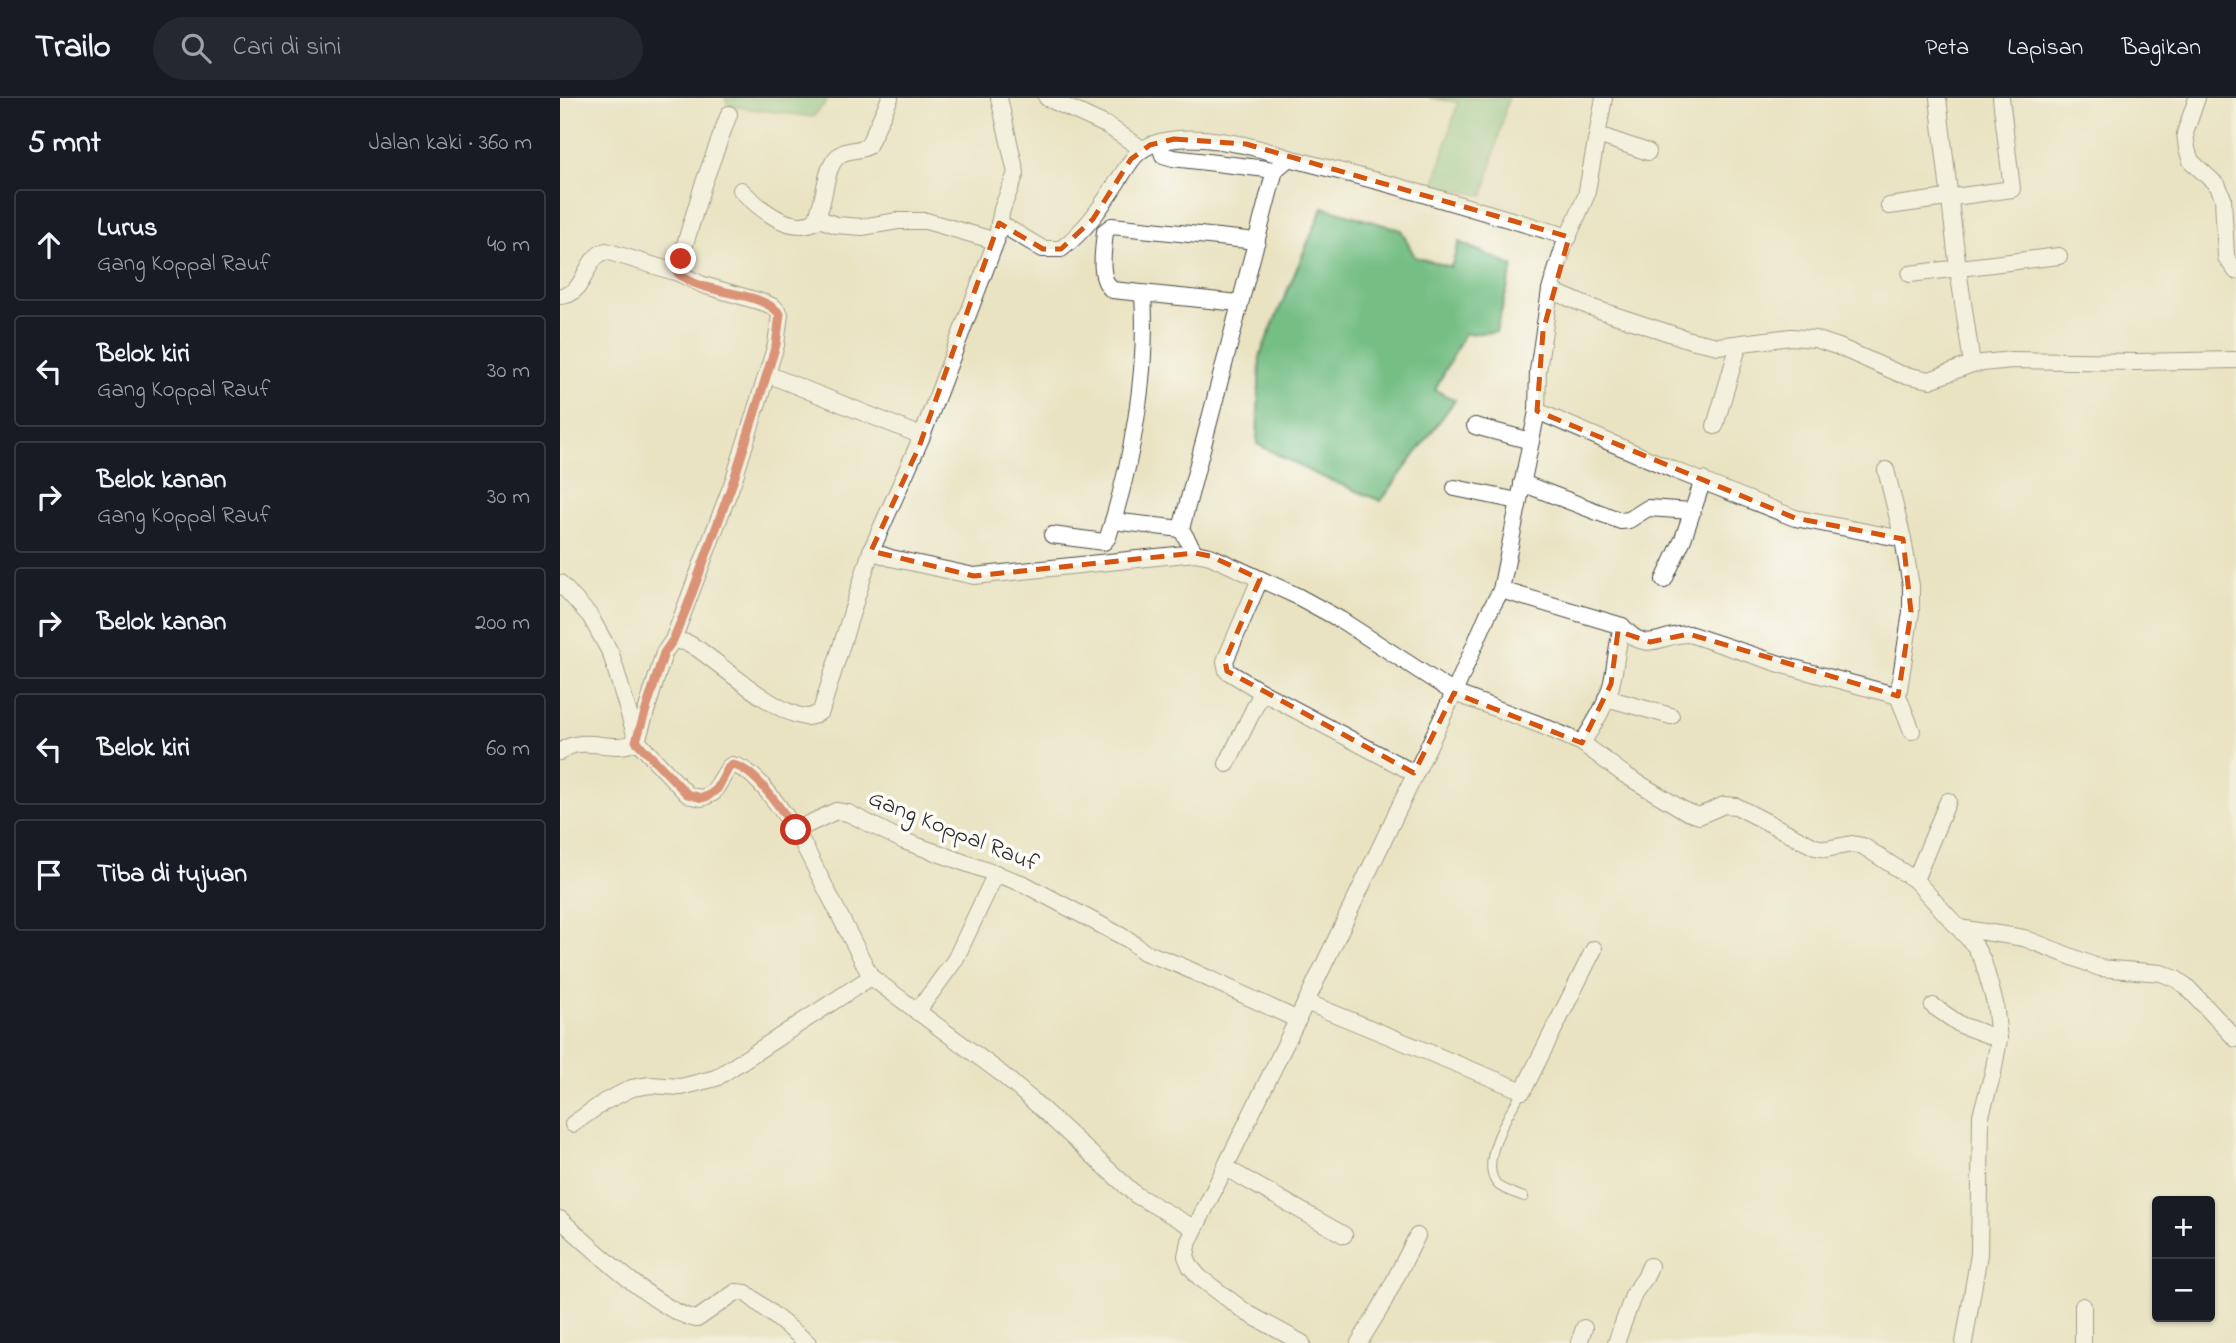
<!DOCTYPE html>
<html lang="id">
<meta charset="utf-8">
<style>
body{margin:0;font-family:"Indie Flower",sans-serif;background:#242831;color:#f1f3f6}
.controls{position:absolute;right:21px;bottom:21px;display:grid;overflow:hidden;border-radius:7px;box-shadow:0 2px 5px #0004}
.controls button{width:63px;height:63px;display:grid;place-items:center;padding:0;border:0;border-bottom:2px solid #363941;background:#171b24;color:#f1f3f6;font:35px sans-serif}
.stop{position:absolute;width:21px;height:21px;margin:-16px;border:5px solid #c8321e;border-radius:50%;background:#fff}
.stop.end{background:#c8321e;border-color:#fff;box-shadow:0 2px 7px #0008}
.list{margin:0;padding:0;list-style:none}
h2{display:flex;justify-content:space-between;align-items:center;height:91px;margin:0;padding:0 28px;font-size:30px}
h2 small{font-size:23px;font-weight:400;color:#9ea1a6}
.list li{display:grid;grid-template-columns:46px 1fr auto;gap:21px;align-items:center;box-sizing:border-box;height:112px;margin:0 14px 14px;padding:0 14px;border:2px solid #363941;border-radius:7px}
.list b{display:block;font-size:26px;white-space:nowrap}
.list p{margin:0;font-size:23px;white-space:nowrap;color:#9ea1a6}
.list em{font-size:23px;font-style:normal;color:#9ea1a6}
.icon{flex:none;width:38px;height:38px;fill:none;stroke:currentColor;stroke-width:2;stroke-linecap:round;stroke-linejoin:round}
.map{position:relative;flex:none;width:1676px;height:1245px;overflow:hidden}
header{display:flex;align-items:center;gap:42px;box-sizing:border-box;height:98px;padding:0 35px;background:#171b24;border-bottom:2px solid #363941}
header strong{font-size:33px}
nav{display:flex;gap:38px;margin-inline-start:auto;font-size:24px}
.search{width:490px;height:63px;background:#242831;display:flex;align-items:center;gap:18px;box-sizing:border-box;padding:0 24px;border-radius:38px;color:#9ea1a6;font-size:26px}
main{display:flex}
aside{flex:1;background:#171b24}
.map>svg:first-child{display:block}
.forest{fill:#75be84;stroke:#507458;stroke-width:2}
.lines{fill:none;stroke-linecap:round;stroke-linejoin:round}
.lane-casing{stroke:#484742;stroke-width:10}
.street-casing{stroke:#484742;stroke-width:18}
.lane{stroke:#fff;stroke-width:8}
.street{stroke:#fff;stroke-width:16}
.route{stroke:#c8321e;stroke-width:9}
.marked{fill:none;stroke:#d5540f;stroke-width:5;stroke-dasharray:14 9;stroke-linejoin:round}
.labels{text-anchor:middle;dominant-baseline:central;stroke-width:7;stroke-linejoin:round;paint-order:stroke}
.street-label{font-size:24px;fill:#2b2b2b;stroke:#fdfcf7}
</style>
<header>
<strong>Trailo</strong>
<div class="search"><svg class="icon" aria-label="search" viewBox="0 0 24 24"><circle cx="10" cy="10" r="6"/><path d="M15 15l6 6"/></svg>Cari di sini</div>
<nav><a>Peta</a><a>Lapisan</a><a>Bagikan</a></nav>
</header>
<main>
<aside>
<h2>5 mnt<small>Jalan kaki · 360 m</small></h2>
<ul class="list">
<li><svg class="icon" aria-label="ahead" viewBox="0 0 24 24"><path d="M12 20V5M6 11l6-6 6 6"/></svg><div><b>Lurus</b><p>Gang Koppal Rauf</p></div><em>40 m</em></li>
<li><svg class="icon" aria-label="left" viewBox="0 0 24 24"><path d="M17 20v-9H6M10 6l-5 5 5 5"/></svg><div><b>Belok kiri</b><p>Gang Koppal Rauf</p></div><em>30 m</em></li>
<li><svg class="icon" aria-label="right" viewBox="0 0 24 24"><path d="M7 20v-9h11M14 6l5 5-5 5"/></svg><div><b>Belok kanan</b><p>Gang Koppal Rauf</p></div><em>30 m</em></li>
<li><svg class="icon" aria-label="right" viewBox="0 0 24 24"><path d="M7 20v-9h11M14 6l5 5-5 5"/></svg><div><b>Belok kanan</b></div><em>200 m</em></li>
<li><svg class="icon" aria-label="left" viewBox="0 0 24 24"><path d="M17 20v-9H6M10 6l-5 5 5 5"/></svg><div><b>Belok kiri</b></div><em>60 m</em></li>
<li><svg class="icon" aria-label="arrive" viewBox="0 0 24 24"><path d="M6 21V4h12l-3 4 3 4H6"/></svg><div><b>Tiba di tujuan</b></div></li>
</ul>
</aside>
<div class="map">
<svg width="1676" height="1245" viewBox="0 0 1676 1245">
<rect width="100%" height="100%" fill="#fdfcf7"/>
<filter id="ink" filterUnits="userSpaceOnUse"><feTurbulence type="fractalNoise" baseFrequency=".0143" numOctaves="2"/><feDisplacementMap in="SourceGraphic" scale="14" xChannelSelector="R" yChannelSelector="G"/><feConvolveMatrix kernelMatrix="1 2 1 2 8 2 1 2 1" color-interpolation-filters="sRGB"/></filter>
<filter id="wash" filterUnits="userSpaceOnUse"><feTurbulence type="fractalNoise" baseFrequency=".00686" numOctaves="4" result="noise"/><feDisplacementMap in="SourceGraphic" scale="28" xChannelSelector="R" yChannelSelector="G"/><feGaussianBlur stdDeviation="1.57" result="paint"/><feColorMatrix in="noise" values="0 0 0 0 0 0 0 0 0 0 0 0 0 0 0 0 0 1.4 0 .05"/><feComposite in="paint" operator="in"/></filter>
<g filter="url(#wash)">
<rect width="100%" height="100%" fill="#e9e3c2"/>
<g class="forest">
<path d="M165,0H269L253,19L169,8Z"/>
<path d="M869,0H948L924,97L874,88L898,4Z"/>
<path d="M763,109L841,132L855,159L891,169L899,144L953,168L936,234L904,236L875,292L895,302L821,403L753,375L697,346L700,257Z"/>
</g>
</g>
<g filter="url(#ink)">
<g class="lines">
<defs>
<path id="lane" d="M963,993C950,1012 916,1068 939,1088C945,1093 957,1096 964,1099"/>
<g id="street">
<path d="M487,0L548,28L582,51"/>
<path d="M1378,0L1398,171L1412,266"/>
<path d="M1637,0L1625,35L1627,51L1631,63L1658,88L1663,100L1666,159L1676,173"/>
<path d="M1038,37L1088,54"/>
<path d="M599,45L603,57L613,60L715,72"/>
<path d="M181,92C198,109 228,136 254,124C267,106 262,68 281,56C289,51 300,53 308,48L330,0"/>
<path d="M1329,108L1452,91L1441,0"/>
<path d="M257,120L276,127L302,129L338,123H366L436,143"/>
<path d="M439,125L483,151H501C533,127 549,95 571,63C598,22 692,47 729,60"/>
<path d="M118,175L119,166L143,87L169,16"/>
<path d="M1350,176L1499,158"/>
<path d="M990,192L1030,209L1130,242L1158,248L1231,239L1255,241L1279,249L1340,276L1370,282L1412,266L1452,262L1577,264L1676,262"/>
<path d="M0,198C26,198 23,160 46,153L118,175L143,187L205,205L214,209L220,216L216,247L174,381L113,542"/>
<path d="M679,205L552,192C537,179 544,151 545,133L552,128L697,143"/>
<path d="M977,313L1114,372L1235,420L1343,441L1326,372"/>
<path d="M915,328L971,343"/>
<path d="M1155,328L1179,246"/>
<path d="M362,338L436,143L442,111L456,75L439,0"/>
<path d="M962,385L1061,423L1069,422L1088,410L1132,413"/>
<path d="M895,390L958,403"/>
<path d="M553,423L621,431"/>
<path d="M492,437L544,444L548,439C572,365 588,275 583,197"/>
<path d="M1343,441L1351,488V514L1338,598L1352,633"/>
<path d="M311,453L331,460L414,478L635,455L650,458L737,498L781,522L894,595L978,626L1022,645L1065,677L1127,714L1139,718L1164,707L1176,708L1255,749L1266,751L1292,746L1303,748L1355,782L1415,848L1423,863L1435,905L1439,941L1433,975L1421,1017L1419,1156L1404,1245"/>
<path d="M635,455L621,431L715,72L729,60L836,88L1009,139"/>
<path d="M700,481L665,563L667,573L702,594L854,675"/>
<path d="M1104,482L1123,441L1143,382"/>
<path d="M0,485L30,518L51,556L77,643L127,696L131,698L142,700L153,695L169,669L172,667C196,670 221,713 236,732L276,713L288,715L344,743L464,786L569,842L584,854L619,867L738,922"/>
<path d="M941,492L1062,528C1088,558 1098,536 1129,536L1223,567L1338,598"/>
<path d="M1046,600L1111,618"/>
<path d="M1022,645C1034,626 1047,606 1052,584C1056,565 1057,547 1062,528"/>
<path d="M0,654C21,635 55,657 77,643L104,555L113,542L128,545L138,551C164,569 216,616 246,619C252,619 256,617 261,613L311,453L362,338L207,276"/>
<path d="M667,666L702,594"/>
<path d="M236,732L311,879"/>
<path d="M1355,782L1388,703"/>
<path d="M1399,830L1464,840L1540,870L1601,875L1616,881L1626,888L1676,941"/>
<path d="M746,904L963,993L1034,851"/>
<path d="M1373,908L1401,927L1439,941"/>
<path d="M357,914L395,862L436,775"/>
<path d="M13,1026L44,1004L72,990L90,987L121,989L156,980L311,879L438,973L473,1003L576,1097L634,1130"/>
<path d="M666,1070L784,1137"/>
<path d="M0,1121C29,1147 101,1216 137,1221L176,1194L186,1195L248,1245"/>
<path d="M742,1245L687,1215L639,1179L630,1168L626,1158L629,1143L746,904L894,595L928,516L941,492L977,313L978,273L990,192L1004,148L1026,98L1044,0"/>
<path d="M799,1245L821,1209L857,1138"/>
<path d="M1019,1245L1024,1230"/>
<path d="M1056,1245L1074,1195L1085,1180L1090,1168"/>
<path d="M1523,1245V1208"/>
</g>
</defs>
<use href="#lane" class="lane-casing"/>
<use href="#street" class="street-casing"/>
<use href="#lane" class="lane"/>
<use href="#street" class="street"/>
</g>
</g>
<g class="lines" filter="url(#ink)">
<path class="route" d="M121,161L118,175C144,199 197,190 220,216L216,247L174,381L127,509L113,542L104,555L76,643L127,696L142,700L148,698L157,691L169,669L172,667C196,670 221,713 236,732"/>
</g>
<path d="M0 0H1676V1245H0ZM614,41L686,46L1009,139L983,233L977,313L1235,420L1343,441L1351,514L1338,598L1129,536L1090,544L1058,533L1051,586L1022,645L894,595L854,675L667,573L665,563L700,481L650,458L635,455L414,478L311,453L359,349L439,125L483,151H501L533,121L571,61L590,47Z" fill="#e9e3c2" fill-opacity=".55" fill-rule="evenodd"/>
<path class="marked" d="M614,41L686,46L1009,139L983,233L977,313L1235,420L1343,441L1351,514L1338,598L1129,536L1090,544L1058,533L1051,586L1022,645L894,595L854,675L667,573L665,563L700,481L650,458L635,455L414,478L311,453L359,349L439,125L483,151H501L533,121L571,61L590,47Z"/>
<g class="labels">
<g class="street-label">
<text transform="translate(393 734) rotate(22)">Gang Koppal Rauf</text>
</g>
</g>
</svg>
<div class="controls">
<button>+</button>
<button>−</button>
</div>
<div class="stop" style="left:236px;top:732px"></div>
<div class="stop end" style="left:121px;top:161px"></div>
</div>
</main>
